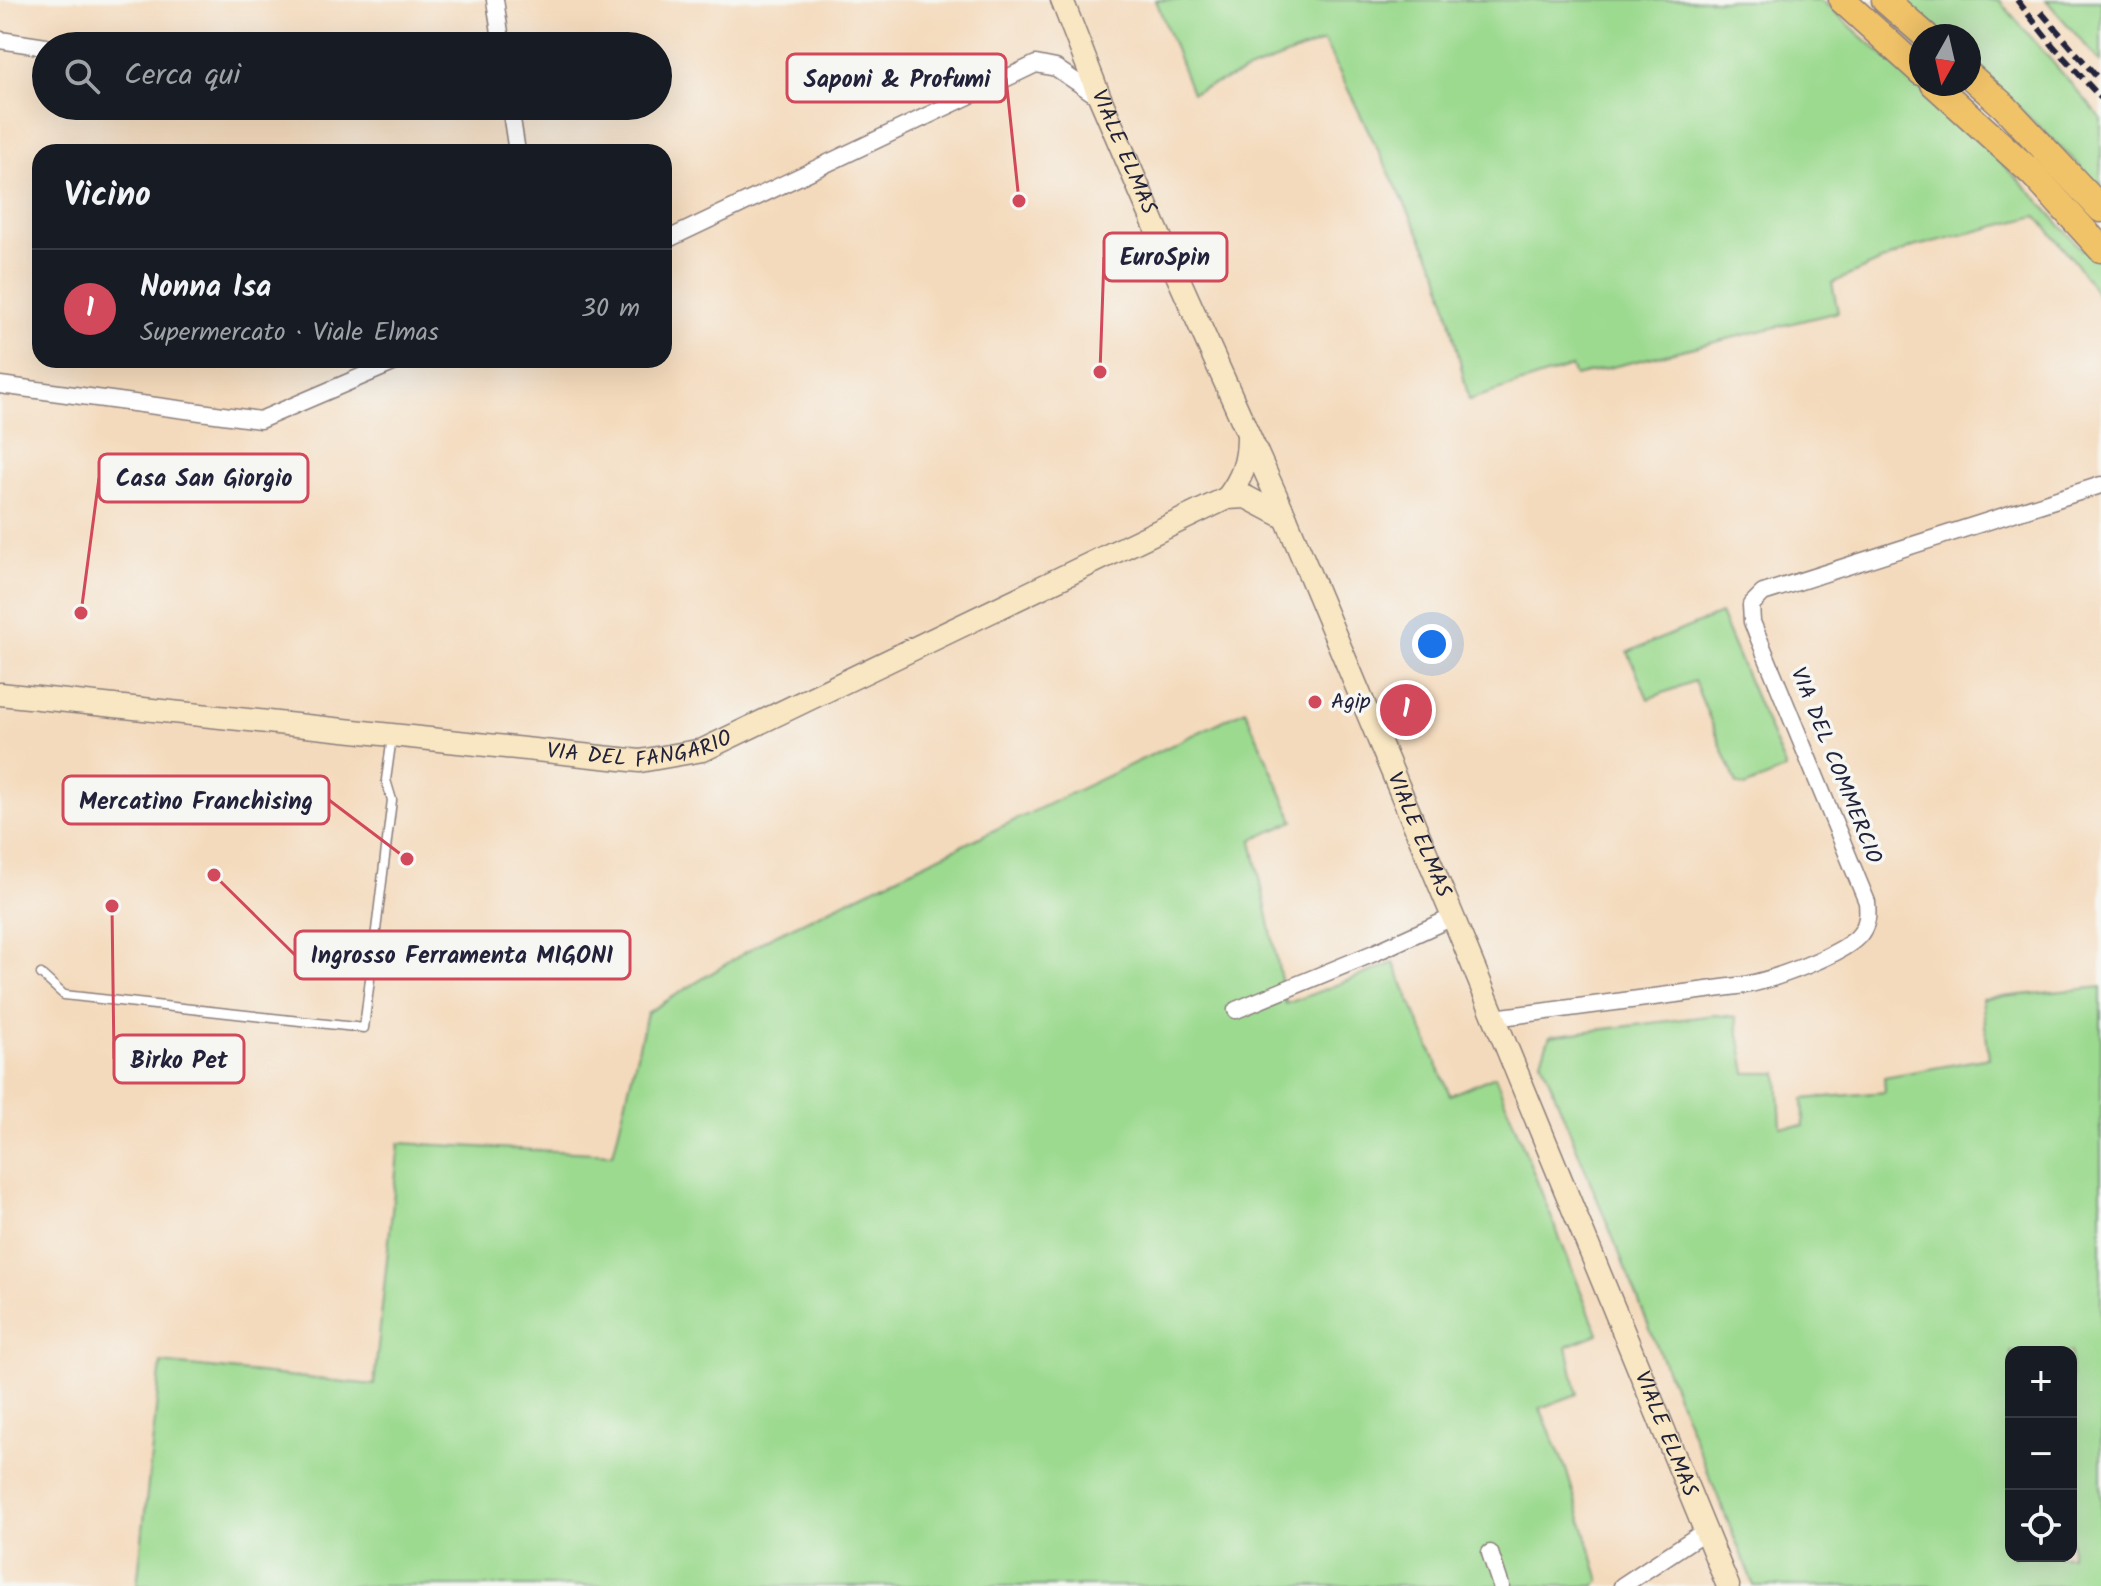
<!DOCTYPE html>
<html lang="it">
<meta charset="utf-8">
<style>
body{margin:0;font-family:Kalam,sans-serif;background:#242831;color:#f1f3f6}
.controls{position:absolute;right:24px;bottom:24px;display:grid;overflow:hidden;border-radius:16px;box-shadow:0 8px 32px #0002}
.controls button{width:72px;height:72px;display:grid;place-items:center;padding:0;border:0;border-bottom:2px solid #363941;background:#171b24;color:#f1f3f6;font:40px sans-serif}
.compass{position:absolute;left:1909px;top:24px;width:72px;height:72px;border-radius:50%;background:#171b24;box-shadow:0 8px 32px #0002;rotate:188deg}
.you{position:absolute;left:1432px;top:644px;width:28px;height:28px;margin:-20px;border:6px solid #fff;border-radius:50%;background:#1a73e8;box-shadow:0 0 0 12px #1a73e833}
.badge{display:grid;place-items:center;width:52px;height:52px;border-radius:50%;background:#d1495b;color:#fff;font-size:26px;font-weight:700}
.pin{position:absolute;translate:-50% -50%;border:4px solid #fff;box-shadow:0 2px 8px #0006}
.list{margin:0;padding:0;list-style:none}
h2{display:flex;justify-content:space-between;align-items:center;height:104px;margin:0;padding:0 32px;font-size:34px}
h2 small{font-size:26px;font-weight:400;color:#9ea1a6}
.list li{display:grid;grid-template-columns:52px 1fr auto;gap:24px;align-items:center;box-sizing:border-box;height:120px;padding:0 32px;border-top:2px solid #363941}
.list b{display:block;font-size:30px;white-space:nowrap}
.list p{margin:0;font-size:26px;white-space:nowrap;color:#9ea1a6}
.list em{font-size:26px;font-style:normal;color:#9ea1a6}
.icon{flex:none;width:44px;height:44px;fill:none;stroke:currentColor;stroke-width:2;stroke-linecap:round;stroke-linejoin:round}
.map{position:relative;flex:none;width:2101px;height:1586px;overflow:hidden}
.search{position:absolute;background:#171b24;box-shadow:0 8px 32px #0002;left:32px;top:32px;width:640px;height:88px;display:flex;align-items:center;gap:20px;box-sizing:border-box;padding:0 28px;border-radius:44px;color:#9ea1a6;font-size:30px}
.panel{position:absolute;background:#171b24;box-shadow:0 8px 32px #0002;left:32px;top:144px;width:640px;height:224px;border-radius:24px}
.map>svg:first-child{display:block}
.green{fill:#9cda8f;stroke:#5f7e65;stroke-width:2;fill-rule:evenodd}
.lines{fill:none;stroke-linecap:round;stroke-linejoin:round}
.service-casing{stroke:#8b7e7c;stroke-width:11}
.minor-casing{stroke:#8b7e7c;stroke-width:19}
.secondary-casing{stroke:#8b7e7c;stroke-width:25}
.trunk-casing{stroke:#8b7e7c;stroke-width:29}
.service{stroke:#fff;stroke-width:8}
.minor{stroke:#fff;stroke-width:16}
.secondary{stroke:#f9e7c3;stroke-width:22}
.trunk{stroke:#f1c369;stroke-width:26}
.rail{stroke:#22223b;stroke-width:6;stroke-dasharray:12 6;stroke-linecap:butt}
.poi-dot{fill:#d1495b;stroke:#f6f6f2;stroke-width:3}
.labels{text-anchor:middle;dominant-baseline:central;stroke-width:7;stroke-linejoin:round;paint-order:stroke}
.street-label{font-size:22px;fill:#22223b;stroke:#f6f6f2}
.poi-label{font-size:22px;fill:#22223b;stroke:#f6f6f2;text-anchor:start}
.leader{fill:none;stroke:#d1495b;stroke-width:3}
.callout-dot{fill:#d1495b;stroke:#f6f6f2;stroke-width:3}
.callout{fill:#f6f6f2;stroke:#d1495b;stroke-width:3}
.callout-label{font-size:24px;text-anchor:middle;font-weight:bold;fill:#22223b}
</style>
<div class="map">
<svg width="2101" height="1586" viewBox="0 0 2101 1586">
<rect width="100%" height="100%" fill="#f6f6f2"/>
<filter id="ink" filterUnits="userSpaceOnUse"><feTurbulence type="fractalNoise" baseFrequency=".0125" numOctaves="2"/><feDisplacementMap in="SourceGraphic" scale="16" xChannelSelector="R" yChannelSelector="G"/><feConvolveMatrix kernelMatrix="1 2 1 2 8 2 1 2 1" color-interpolation-filters="sRGB"/></filter>
<filter id="wash" filterUnits="userSpaceOnUse"><feTurbulence type="fractalNoise" baseFrequency=".006" numOctaves="4" result="noise"/><feDisplacementMap in="SourceGraphic" scale="32" xChannelSelector="R" yChannelSelector="G"/><feGaussianBlur stdDeviation="1.8" result="paint"/><feColorMatrix in="noise" values="0 0 0 0 0 0 0 0 0 0 0 0 0 0 0 0 0 1.4 0 .05"/><feComposite in="paint" operator="in"/></filter>
<g filter="url(#wash)">
<rect width="100%" height="100%" fill="#f4dabc"/>
<g class="green">
<path d="M1156,0H1821L1966,129L2035,196L2082,250L2101,239V300L2076,263L2037,216L1913,247L1832,283L1838,312L1575,376L1571,367L1469,400L1439,273L1324,41L1192,93Z"/>
<path d="M1901,0H1999L2101,118V192L2078,164L1969,60V36H1942Z"/>
<path d="M2046,0H2101V63Z"/>
<path d="M1720,614L1786,769L1745,787L1737,784L1694,681L1648,699L1628,652Z"/>
<path d="M1245,710L1294,821L1252,840L1286,1004L1394,963L1450,1095L1495,1076L1598,1334L1567,1346L1577,1394L1540,1408L1566,1469L1600,1581L1594,1586H137L161,1363L374,1385L399,1143L613,1154L647,1013L767,939Z"/>
<path d="M2101,987V1586H1754L1541,1060L1550,1036L1715,1015L1736,1017L1746,1073H1778L1781,1127L1804,1126L1803,1099L1885,1092L1884,1077L1989,1058L1982,999ZM2011,1352H2071V1556H2011Z"/>
</g>
</g>
<g filter="url(#ink)">
<g class="lines">
<defs>
<path id="service" d="M41,974L64,995L364,1028L392,800L386,780L392,737"/>
<g id="minor">
<path d="M495,0L502,46"/>
<path d="M0,40L46,47"/>
<path d="M510,106L517,152"/>
<path d="M664,241L1036,64L1056,68L1100,98"/>
<path d="M0,385L260,420L400,360"/>
<path d="M1236,1010L1374,953L1453,917"/>
<path d="M1494,1018L1745,985C1771,980 1847,954 1861,933C1868,923 1868,914 1867,902L1752,622L1751,605L1763,593L2101,485"/>
<path d="M1490,1553L1501,1586"/>
<path d="M1622,1586L1705,1531"/>
</g>
<g id="secondary">
<path id="s1" d="M1062,0L1100,98L1156,228L1286,518L1453,917L1728,1586"/>
<path d="M1227,498C1242,478 1248,462 1248,437"/>
<path id="s2" d="M0,694L640,761L703,750L1227,498L1246,497L1286,518"/>
</g>
<g id="trunk">
<path d="M1842,0L1921,72"/>
<path d="M1885,0L1926,36"/>
<path d="M1969,75L2005,107L2101,209"/>
<path d="M1934,84L2033,174L2101,249"/>
</g>
</defs>
<use href="#service" class="service-casing"/>
<use href="#minor" class="minor-casing"/>
<use href="#secondary" class="secondary-casing"/>
<use href="#trunk" class="trunk-casing"/>
<use href="#service" class="service"/>
<use href="#minor" class="minor"/>
<use href="#secondary" class="secondary"/>
<use href="#trunk" class="trunk"/>
<g class="rail">
<path d="M2017,0L2054,47L2101,98"/>
<path d="M2041,12L2096,76"/>
</g>
</g>
</g>
<circle class="poi-dot" cx="1315" cy="702" r="8"/>
<g class="labels">
<g class="street-label">
<text stroke="none"><textPath href="#s1" startOffset="164">VIALE ELMAS</textPath></text>
<text stroke="none"><textPath href="#s2" startOffset="644">VIA DEL FANGARIO</textPath></text>
<text transform="translate(1835 766) rotate(68)">VIA DEL COMMERCIO</text>
<text stroke="none"><textPath href="#s1" startOffset="908">VIALE ELMAS</textPath></text>
<text stroke="none"><textPath href="#s1" startOffset="1556">VIALE ELMAS</textPath></text>
</g>
<g class="poi-label">
<text x="1331" y="702">Agip</text>
</g>
</g>
<path class="leader" d="M1019 201L1006 78M1100 372L1104 257M81 613L99 478M407 859L329 800M214 875L295 955M112 906L114 1059"/>
<g class="callout-dot">
<circle cx="1019" cy="201" r="8"/>
<circle cx="1100" cy="372" r="8"/>
<circle cx="81" cy="613" r="8"/>
<circle cx="407" cy="859" r="8"/>
<circle cx="214" cy="875" r="8"/>
<circle cx="112" cy="906" r="8"/>
</g>
<g class="callout">
<rect x="787" y="54" width="219" height="48" rx="8"/>
<rect x="1104" y="233" width="123" height="48" rx="8"/>
<rect x="99" y="454" width="209" height="48" rx="8"/>
<rect x="63" y="776" width="266" height="48" rx="8"/>
<rect x="295" y="931" width="335" height="48" rx="8"/>
<rect x="114" y="1035" width="130" height="48" rx="8"/>
</g>
<g class="callout-label">
<text x="897" y="87">Saponi &amp; Profumi</text>
<text x="1165" y="265">EuroSpin</text>
<text x="204" y="486">Casa San Giorgio</text>
<text x="196" y="809">Mercatino Franchising</text>
<text x="462" y="963">Ingrosso Ferramenta MIGONI</text>
<text x="179" y="1068">Birko Pet</text>
</g>
</svg>
<div class="controls">
<button>+</button>
<button>−</button>
<button><svg class="icon" aria-label="locate" viewBox="0 0 24 24"><circle cx="12" cy="12" r="6"/><path d="M12 2v4M12 18v4M2 12h4M18 12h4"/></svg></button>
</div>
<svg class="compass" viewBox="-18 -18 36 36"><path d="M0-13l5 13h-10z" fill="#e53935"/><path d="M0 13l5-13h-10z" fill="#9ea1a6"/></svg>
<div class="you"></div>
<div class="pin badge" style="left:1406px;top:710px">1</div>
<div class="search"><svg class="icon" aria-label="search" viewBox="0 0 24 24"><circle cx="10" cy="10" r="6"/><path d="M15 15l6 6"/></svg>Cerca qui</div>
<section class="panel">
<h2>Vicino<small></small></h2>
<ul class="list">
<li><span class="badge">1</span><div><b>Nonna Isa</b><p>Supermercato · Viale Elmas</p></div><em>30 m</em></li>
</ul>
</section>
</div>
